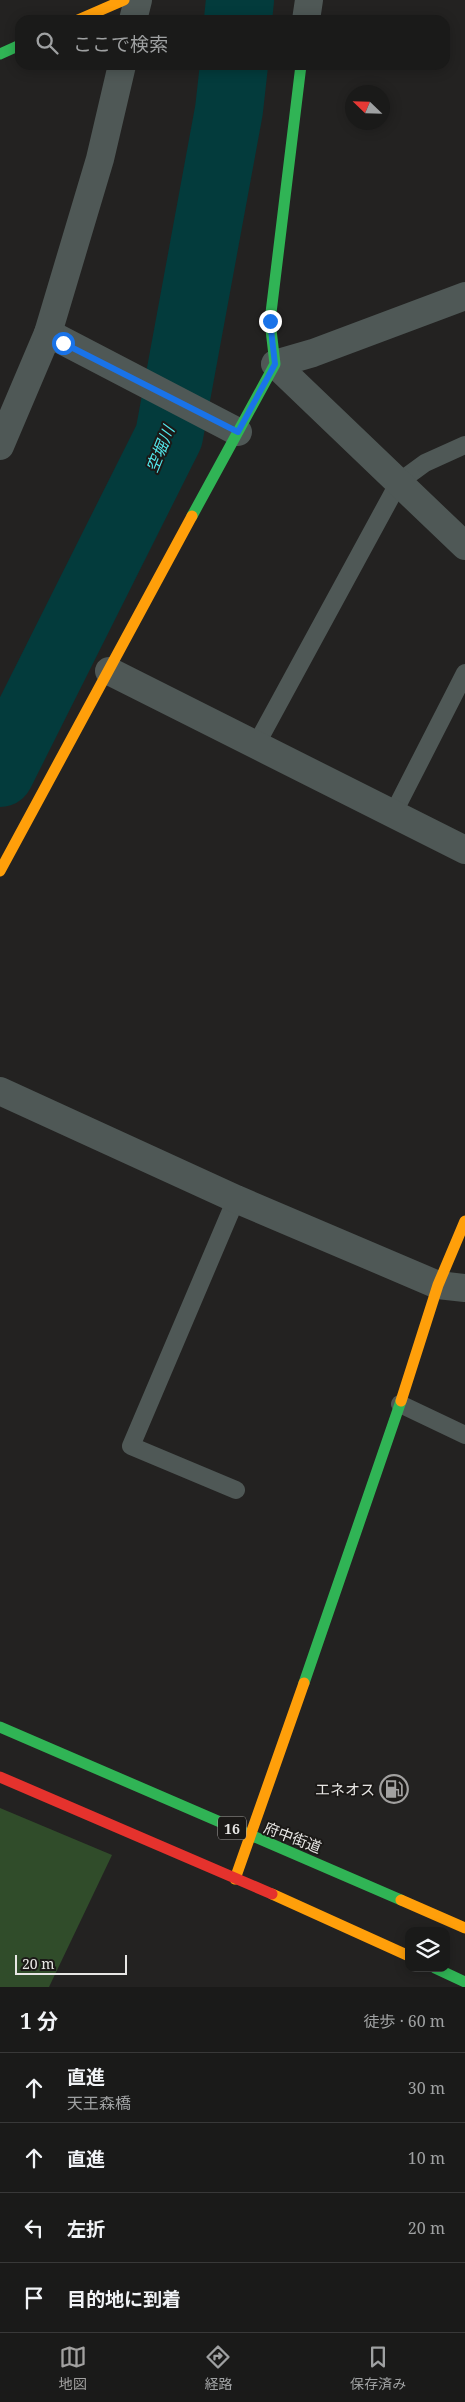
<!DOCTYPE html>
<html lang="ja">
<meta charset="utf-8">
<style>
body{margin:0;font-family:"Noto Serif","Noto Sans JP",serif;background:#272726;color:#f1f3f6}
.controls{position:absolute;right:15px;bottom:15px;display:grid;overflow:hidden;border-radius:10px;box-shadow:0 2px 12px #0003}
.controls button{width:45px;height:45px;display:grid;place-items:center;padding:0;border:0;border-bottom:1px solid #383838;background:#1a1a19;color:#f1f3f6;font:25px sans-serif}
.compass{position:absolute;left:345px;top:85px;width:45px;height:45px;border-radius:50%;background:#1a1a19;box-shadow:0 2px 12px #0003;rotate:293deg}
.scale{position:absolute;left:15px;bottom:12px;width:112px;box-sizing:border-box;padding-left:5px;border:2px solid #e7e6e4;border-top:0;font-size:14px;line-height:18px;white-space:nowrap;color:#e7e6e4;-webkit-text-stroke:4px #1b1917;paint-order:stroke}
.stop{position:absolute;width:15px;height:15px;margin:-11px;border:4px solid #1a73e8;border-radius:50%;background:#fff}
.stop.end{background:#1a73e8;border-color:#fff;box-shadow:0 1px 5px #0008}
.list{margin:0;padding:0;list-style:none}
h2{display:flex;justify-content:space-between;align-items:center;height:65px;margin:0;padding:0 20px;font-size:21px}
h2 small{font-size:16px;font-weight:400;color:#9fa1a2}
.list li{display:grid;grid-template-columns:32px 1fr auto;gap:15px;align-items:center;box-sizing:border-box;height:70px;padding:0 20px;border-top:1px solid #383838}
.list b{display:block;font-size:19px;white-space:nowrap}
.list p{margin:0;font-size:16px;white-space:nowrap;color:#9fa1a2}
.list em{font-size:16px;font-style:normal;color:#9fa1a2}
.icon{flex:none;width:28px;height:28px;fill:none;stroke:currentColor;stroke-width:2;stroke-linecap:round;stroke-linejoin:round}
.map{position:relative;flex:none;width:465px;height:1987px;overflow:hidden}
.search{position:absolute;background:#1a1a19;box-shadow:0 2px 12px #0003;left:15px;right:15px;top:15px;height:55px;display:flex;align-items:center;gap:12px;box-sizing:border-box;padding:0 18px;border-radius:15px;color:#9fa1a2;font-size:19px}
.sheet{height:345px;background:#1a1a19}
nav{display:flex;justify-content:space-around;align-items:center;box-sizing:border-box;height:70px;border-top:1px solid #383838;background:#1a1a19;font-size:14px;color:#9fa1a2}
nav a{display:grid;justify-items:center;gap:2px}
nav .on{color:#a2a1a0}
.map>svg:first-child{display:block}
.green{fill:#304c2a}
.lines{fill:none;stroke-linecap:round;stroke-linejoin:round}
.river{stroke:#033b3c;stroke-width:68}
.lane{stroke:#4f5856;stroke-width:18}
.street{stroke:#4f5856;stroke-width:28}
.fast{stroke:#30b455;stroke-width:11}
.slow{stroke:#ff9f0a;stroke-width:11}
.jam{stroke:#e5322d;stroke-width:11}
.route{stroke:#1a73e8;stroke-width:6}
.labels{text-anchor:middle;dominant-baseline:central;stroke-width:4;stroke-linejoin:round;paint-order:stroke}
.shield{fill:#1b1917;stroke:#aaa8a6;stroke-width:1}
.shield-label{font-size:14px;font-weight:bold;fill:#e7e6e4}
.poi-label{font-size:15px;fill:#e7e6e4;stroke:#1b1917;text-anchor:end}
.street-label{font-size:15px;fill:#e7e6e4;stroke:#1b1917}
.water-label{font-size:16px;font-style:italic;fill:#53e8ec;stroke:#1b1917}
</style>
<div class="map">
<svg width="465" height="1987" viewBox="0 0 465 1987">
<rect width="100%" height="100%" fill="#232221"/>
<path class="green" d="M0,1808L112,1855L49,1987H0Z"/>
<g class="lines">
<g class="river">
<path d="M238,20L240,0"/>
<path d="M0,773L169,436L229,110L234,65"/>
</g>
<g class="lane">
<path d="M256,745L399,482L425,463L465,445"/>
<path d="M393,814L465,673"/>
<path d="M400,1404L465,1435"/>
<path d="M236,1490L131,1446L236,1199"/>
</g>
<g class="street">
<path d="M133,20L138,0"/>
<path d="M306,20L309,0"/>
<path d="M465,296L313,353L275,364L465,546"/>
<path d="M48,333L238,432"/>
<path d="M0,446L48,333L100,159L122,65"/>
<path d="M109,671L465,850"/>
<path d="M0,1091L236,1199L438,1285L465,1288"/>
</g>
<g class="fast">
<path d="M0,54L20,45"/>
<path d="M192,516L275,364L270,321L301,65"/>
<path d="M304,1683L401,1401"/>
<path d="M0,1727L401,1900"/>
<path d="M435,1968L465,1982"/>
</g>
<g class="slow">
<path d="M78,20L124,0"/>
<path d="M0,871L192,516"/>
<path d="M401,1401L438,1285L465,1221"/>
<path d="M235,1879L304,1683"/>
<path d="M272,1894L409,1956"/>
<path d="M401,1900L465,1928"/>
</g>
<path class="jam" d="M0,1777L272,1894"/>
</g>
<g class="lines">
<path class="route" d="M63,343L238,432L275,364L270,321"/>
</g>
<defs>
<symbol id="fuel-ring" viewBox="-11 -11 22 22"><circle r="9.5" fill="#1b1917" stroke="#a2a1a0" stroke-width="1.5"/><path d="M-5.5-6h7V0h2V4h1.3V-2.5L3-4.5l.8-.8L6-3V5H2.5V1h-1V6h-7ZM-4.2-4.7v3.2H.2V-4.7Z" fill="#a2a1a0"/></symbol>
</defs>
<g fill-rule="evenodd">
<use href="#fuel-ring" x="378" y="1773" width="32" height="32"/>
</g>
<g class="labels">
<rect class="shield" x="218" y="1816.5" width="28" height="23" rx="4"/>
<g class="shield-label">
<text x="232" y="1828">16</text>
</g>
<g class="poi-label">
<text x="375" y="1789">エネオス</text>
</g>
<g class="street-label">
<text transform="translate(293 1837) rotate(21)">府中街道</text>
</g>
<g class="water-label">
<text transform="translate(160 449) rotate(-68)">空堀川</text>
</g>
</g>
</svg>
<div class="controls">
<button><svg class="icon" aria-label="layers" viewBox="0 0 24 24"><path d="M12 4l9 5-9 5-9-5zM3 14l9 5 9-5"/></svg></button>
</div>
<svg class="compass" viewBox="-18 -18 36 36"><path d="M0-13l5 13h-10z" fill="#e53935"/><path d="M0 13l5-13h-10z" fill="#9fa1a2"/></svg>
<div class="scale">20 m</div>
<div class="stop" style="left:63px;top:343px"></div>
<div class="stop end" style="left:270px;top:321px"></div>
<div class="search"><svg class="icon" aria-label="search" viewBox="0 0 24 24"><circle cx="10" cy="10" r="6"/><path d="M15 15l6 6"/></svg>ここで検索</div>
</div>
<section class="sheet">
<h2>1 分<small>徒歩 · 60 m</small></h2>
<ul class="list">
<li><svg class="icon" aria-label="ahead" viewBox="0 0 24 24"><path d="M12 20V5M6 11l6-6 6 6"/></svg><div><b>直進</b><p>天王森橋</p></div><em>30 m</em></li>
<li><svg class="icon" aria-label="ahead" viewBox="0 0 24 24"><path d="M12 20V5M6 11l6-6 6 6"/></svg><div><b>直進</b></div><em>10 m</em></li>
<li><svg class="icon" aria-label="left" viewBox="0 0 24 24"><path d="M17 20v-9H6M10 6l-5 5 5 5"/></svg><div><b>左折</b></div><em>20 m</em></li>
<li><svg class="icon" aria-label="arrive" viewBox="0 0 24 24"><path d="M6 21V4h12l-3 4 3 4H6"/></svg><div><b>目的地に到着</b></div></li>
</ul>
</section>
<nav>
<a class="on"><svg class="icon" aria-label="map" viewBox="0 0 24 24"><path d="M3 6l6-2 6 2 6-2v14l-6 2-6-2-6 2zM9 4v14M15 6v14"/></svg>地図</a>
<a><svg class="icon" aria-label="directions" viewBox="0 0 24 24"><path d="M12 3l9 9-9 9-9-9zM9 14v-3h6M13 9l2 2-2 2"/></svg>経路</a>
<a><svg class="icon" aria-label="saved" viewBox="0 0 24 24"><path d="M7 4h10v16l-5-4-5 4z"/></svg>保存済み</a>
</nav>
